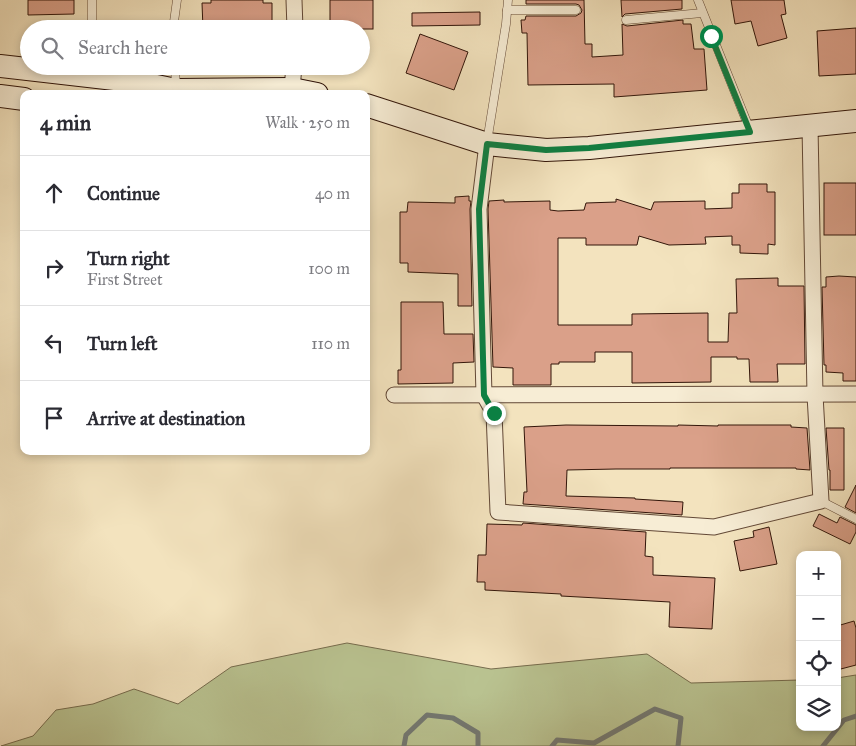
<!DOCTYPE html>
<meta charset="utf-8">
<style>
body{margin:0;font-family:"IM FELL Great Primer",serif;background:#f7f7f7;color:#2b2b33}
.controls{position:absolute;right:15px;bottom:15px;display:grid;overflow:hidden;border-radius:10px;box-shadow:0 2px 8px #0003}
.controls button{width:45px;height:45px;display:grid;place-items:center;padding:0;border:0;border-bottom:1px solid #e1e1e2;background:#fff;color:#2b2b33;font:25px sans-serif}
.stop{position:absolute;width:15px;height:15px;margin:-11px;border:4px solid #0b8043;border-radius:50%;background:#fff}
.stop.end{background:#0b8043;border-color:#fff;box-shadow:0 1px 5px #0008}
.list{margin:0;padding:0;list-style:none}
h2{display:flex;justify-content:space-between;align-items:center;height:65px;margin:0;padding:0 20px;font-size:21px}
h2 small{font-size:16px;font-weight:400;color:#7c7c81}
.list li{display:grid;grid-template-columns:32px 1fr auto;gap:15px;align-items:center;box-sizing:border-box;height:75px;padding:0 20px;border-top:1px solid #e1e1e2}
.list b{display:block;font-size:19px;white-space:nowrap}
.list p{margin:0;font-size:16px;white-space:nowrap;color:#7c7c81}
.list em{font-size:16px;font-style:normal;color:#7c7c81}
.icon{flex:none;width:28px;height:28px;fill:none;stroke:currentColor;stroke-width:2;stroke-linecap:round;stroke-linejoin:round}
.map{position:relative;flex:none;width:856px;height:746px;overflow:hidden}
.search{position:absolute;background:#fff;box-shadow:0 2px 8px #0003;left:20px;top:20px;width:350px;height:55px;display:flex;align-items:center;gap:12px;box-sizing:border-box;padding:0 18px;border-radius:28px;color:#7c7c81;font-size:19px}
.panel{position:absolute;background:#fff;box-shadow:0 2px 8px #0003;left:20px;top:90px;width:350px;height:365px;border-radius:10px}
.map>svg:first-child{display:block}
.green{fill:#bac492;stroke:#766c4e}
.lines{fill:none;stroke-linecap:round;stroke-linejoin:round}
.stream{stroke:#737973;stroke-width:5}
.building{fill:#daa089;stroke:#321509}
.lane-casing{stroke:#624836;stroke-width:9}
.street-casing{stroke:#624836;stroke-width:17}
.secondary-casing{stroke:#321509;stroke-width:24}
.lane{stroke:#f7edd5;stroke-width:8}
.street{stroke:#f7edd5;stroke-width:15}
.secondary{stroke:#f7edd5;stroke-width:22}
.route{stroke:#0b8043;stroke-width:6}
</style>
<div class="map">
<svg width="856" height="746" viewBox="0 0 856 746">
<rect width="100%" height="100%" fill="#f3e3be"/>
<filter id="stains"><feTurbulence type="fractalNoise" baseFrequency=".004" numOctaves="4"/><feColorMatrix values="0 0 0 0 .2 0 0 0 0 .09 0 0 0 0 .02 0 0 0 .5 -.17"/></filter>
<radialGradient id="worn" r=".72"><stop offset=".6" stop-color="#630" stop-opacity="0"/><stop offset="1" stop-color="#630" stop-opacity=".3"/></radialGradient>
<path class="green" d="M347,643L491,669L647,654L691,683L800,680V727H837V678L856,675V746H1L33,736L56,710L93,704L134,689L178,704L231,667Z"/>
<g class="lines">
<g class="stream">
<path d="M404,746L406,735L427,715L453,718L478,733V746"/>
<path d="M552,746L557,740L594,743L655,709L681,718L678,746"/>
<path d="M823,746L844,720L856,716"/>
</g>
</g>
<g class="building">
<path d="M28,0H74V14L28,15Z"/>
<path d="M211,0H263V3H272V29H203L202,3H211Z"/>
<rect x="330" y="0" width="43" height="29"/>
<path d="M526,0H584L585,44H592V57L623,55L622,24L627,26L683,20V24H691L694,49H704L707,90L614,97V84L528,85L527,33H522L521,20H525L526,16H576L581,13L582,10L579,5L576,4H526Z"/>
<path d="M621,0H682V9L625,14L622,17Z"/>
<path d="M731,0H784L786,14L781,15L787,38L758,46L751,21L735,24Z"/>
<path d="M480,12V25L412,26V13Z"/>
<path d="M856,28V74L819,76L817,31Z"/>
<path d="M420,34L468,52L454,90L406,73Z"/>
<rect x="824" y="183" width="32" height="52"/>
<path d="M739,184H767V192H775V245L768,244V254L740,253V245H732V236L705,237L706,244L669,245L639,236L637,245H586V238H558V325H632V314L708,313V342H728L729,313H737L736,279L778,278V286H804L805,364H777L778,382H750L749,359H737V357H711V382L632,383V352H595V362H559V364H551V385H513V368L493,367L488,209L489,201L504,200V202L550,201V210L558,211L584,210L586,203L616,202V199L651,210L654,202L705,201V209L732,208V193H739Z"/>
<path d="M469,196V201H471L470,209L472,306H458V274L408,272V263H400V212H407L408,202L455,203V197Z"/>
<path d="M839,276L856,277V381H843V373L826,372V365H824L822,287H826V277Z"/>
<path d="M401,302H443L444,334H473L474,362L453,363V383L398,384V370H401Z"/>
<path d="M566,425L678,426V425L718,426V425H791V427L807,428L810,470L796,469V468H670V469H616L567,470L566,496L635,498V499L683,502L682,515L523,504L524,492H527L524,427Z"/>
<path d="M826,428H844V490H830V470H829Z"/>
<path d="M856,485V513L845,507Z"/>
<path d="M819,514L837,523L840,517L856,525V532L850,544L813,526Z"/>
<path d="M523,523L646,532L645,556L653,557V575L715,578L712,629L669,627L670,602L561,596V594L485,590V582H477L478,555H486L487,524L522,525Z"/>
<path d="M769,527L777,564L740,571L734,541L754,537L753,531Z"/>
<path d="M854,621L856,628V665L837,670V626Z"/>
</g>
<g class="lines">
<defs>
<g id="lane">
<path d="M92,0V29"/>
<path d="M698,0L750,130"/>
<path d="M507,10H576"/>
<path d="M626,20L702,13"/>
<path d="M173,29L177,0"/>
<path d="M175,66L176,88"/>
<path d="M487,142L506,24L508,0"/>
<path d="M821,501L856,519"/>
</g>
<g id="street">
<path d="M294,0L295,29"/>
<path d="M292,89L294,66"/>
<path d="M487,144L479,209L484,395L494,413L498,512L714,527L821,501L815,395L810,126"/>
<path d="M394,395L856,394"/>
</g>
<g id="secondary">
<path d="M0,66L132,81L176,90L292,89L317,94"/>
<path d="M0,96L24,99"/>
<path d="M366,105L487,144L546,150L589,148L856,121"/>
</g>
</defs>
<use href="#lane" class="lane-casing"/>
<use href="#street" class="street-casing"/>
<use href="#secondary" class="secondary-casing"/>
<use href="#lane" class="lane"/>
<use href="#street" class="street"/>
<use href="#secondary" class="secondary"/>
</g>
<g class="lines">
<path class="route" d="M494,413L484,395L479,209L487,144L546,150L589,148L750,132L711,36"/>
</g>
<rect width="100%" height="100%" filter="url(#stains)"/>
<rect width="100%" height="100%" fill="url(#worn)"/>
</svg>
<div class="controls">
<button>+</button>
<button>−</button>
<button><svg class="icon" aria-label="locate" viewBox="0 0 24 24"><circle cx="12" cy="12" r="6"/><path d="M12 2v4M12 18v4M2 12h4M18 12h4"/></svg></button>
<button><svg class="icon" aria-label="layers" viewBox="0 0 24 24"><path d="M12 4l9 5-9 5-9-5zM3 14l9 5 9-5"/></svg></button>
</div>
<div class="stop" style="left:711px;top:36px"></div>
<div class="stop end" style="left:494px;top:413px"></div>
<div class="search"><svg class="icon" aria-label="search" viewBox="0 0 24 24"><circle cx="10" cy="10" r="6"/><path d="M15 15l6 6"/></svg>Search here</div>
<section class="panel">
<h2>4 min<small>Walk · 250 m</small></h2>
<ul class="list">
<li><svg class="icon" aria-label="ahead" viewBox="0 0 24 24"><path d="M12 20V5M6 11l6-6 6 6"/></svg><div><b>Continue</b></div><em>40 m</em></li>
<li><svg class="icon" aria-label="right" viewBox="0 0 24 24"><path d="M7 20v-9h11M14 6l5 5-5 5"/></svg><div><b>Turn right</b><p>First Street</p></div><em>100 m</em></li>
<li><svg class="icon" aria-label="left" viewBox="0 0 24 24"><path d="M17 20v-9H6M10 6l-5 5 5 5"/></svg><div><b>Turn left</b></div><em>110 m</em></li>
<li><svg class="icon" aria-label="arrive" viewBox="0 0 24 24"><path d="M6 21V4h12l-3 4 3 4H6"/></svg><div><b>Arrive at destination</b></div></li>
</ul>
</section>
</div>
